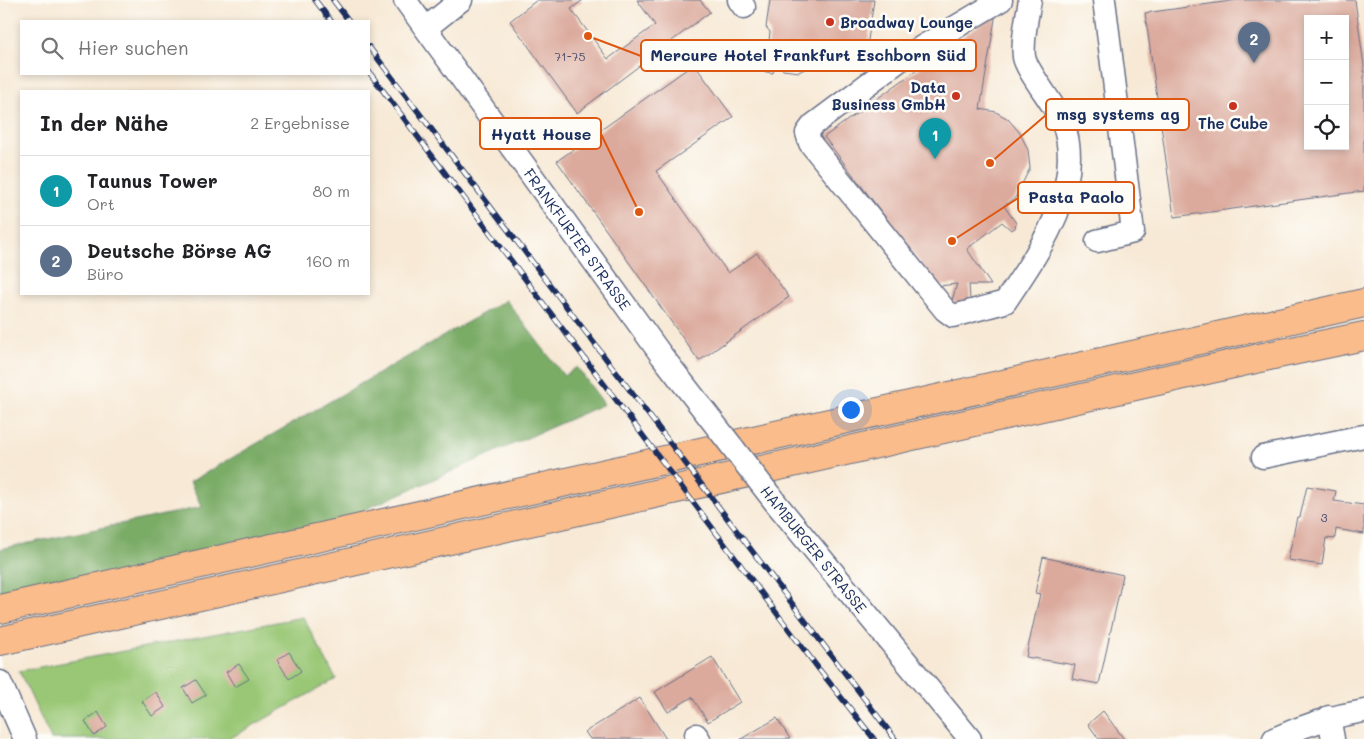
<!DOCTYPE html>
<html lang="de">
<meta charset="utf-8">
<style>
body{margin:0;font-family:Mali,sans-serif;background:#f6f6f6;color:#202124}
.controls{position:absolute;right:15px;top:15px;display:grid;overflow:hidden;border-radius:0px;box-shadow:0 2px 8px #0003}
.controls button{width:45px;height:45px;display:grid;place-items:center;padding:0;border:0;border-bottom:1px solid #e0e0e0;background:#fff;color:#202124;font:25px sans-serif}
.you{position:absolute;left:850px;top:409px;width:18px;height:18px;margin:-12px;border:4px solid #fff;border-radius:50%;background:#1a73e8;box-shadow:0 0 0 8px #1a73e833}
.badge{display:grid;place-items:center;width:32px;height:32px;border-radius:50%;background:#db2777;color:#fff;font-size:16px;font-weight:700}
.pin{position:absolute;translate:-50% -41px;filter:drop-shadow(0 1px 2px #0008)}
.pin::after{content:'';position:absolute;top:26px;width:18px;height:15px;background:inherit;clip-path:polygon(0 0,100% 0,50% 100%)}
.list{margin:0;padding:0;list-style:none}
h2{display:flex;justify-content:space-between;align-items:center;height:65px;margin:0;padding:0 20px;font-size:21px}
h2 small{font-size:16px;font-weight:400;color:#757577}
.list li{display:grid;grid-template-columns:32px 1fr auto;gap:15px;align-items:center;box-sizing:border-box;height:70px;padding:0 20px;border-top:1px solid #e0e0e0}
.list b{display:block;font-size:19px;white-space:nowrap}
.list p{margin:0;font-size:16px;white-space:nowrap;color:#757577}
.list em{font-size:16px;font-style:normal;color:#757577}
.icon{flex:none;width:28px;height:28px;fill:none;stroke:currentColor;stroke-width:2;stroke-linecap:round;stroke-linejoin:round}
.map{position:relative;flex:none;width:1364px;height:739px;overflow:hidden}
.search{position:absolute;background:#fff;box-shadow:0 2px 8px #0003;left:20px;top:20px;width:350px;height:55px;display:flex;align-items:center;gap:12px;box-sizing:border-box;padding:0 18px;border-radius:0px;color:#757577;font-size:19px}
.panel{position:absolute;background:#fff;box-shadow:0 2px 8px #0003;left:20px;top:90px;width:350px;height:205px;border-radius:0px}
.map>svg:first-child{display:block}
.green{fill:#99c775;stroke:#5a7b6a}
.forest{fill:#7aac66;stroke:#4a6e62}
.building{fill:#dbaa9d;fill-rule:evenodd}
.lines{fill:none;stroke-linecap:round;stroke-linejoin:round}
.minor-casing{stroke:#687088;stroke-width:25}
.highway-casing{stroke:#687088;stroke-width:30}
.minor{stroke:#fff;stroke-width:22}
.highway{stroke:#f9bc8a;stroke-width:28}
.rail-casing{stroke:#1b2f5e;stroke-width:5.5}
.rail{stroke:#fdfcf7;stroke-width:4;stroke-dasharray:11;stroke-linecap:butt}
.minor-bridge-casing{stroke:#687088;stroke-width:25;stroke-linecap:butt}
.minor-bridge{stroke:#fff;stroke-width:22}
.poi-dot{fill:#c8321e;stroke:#fdfcf7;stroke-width:2}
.labels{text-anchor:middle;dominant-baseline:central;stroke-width:5;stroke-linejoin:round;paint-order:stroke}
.number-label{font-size:12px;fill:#4b4e6e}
.poi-label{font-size:15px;font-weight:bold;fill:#1b2f5e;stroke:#fdfcf7;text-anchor:start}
.street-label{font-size:15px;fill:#1b2f5e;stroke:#fdfcf7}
.leader{fill:none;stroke:#de5710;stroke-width:2}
.callout-dot{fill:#de5710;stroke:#fdfcf7;stroke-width:2}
.callout{fill:#fdfcf7;stroke:#de5710;stroke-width:2}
.callout-label{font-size:16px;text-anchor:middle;font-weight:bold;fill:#1b2f5e}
</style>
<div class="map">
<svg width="1364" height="739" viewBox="0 0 1364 739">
<rect width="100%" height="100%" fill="#fdfcf7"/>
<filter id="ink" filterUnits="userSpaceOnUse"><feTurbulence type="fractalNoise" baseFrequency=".02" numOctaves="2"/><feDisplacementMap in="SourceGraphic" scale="10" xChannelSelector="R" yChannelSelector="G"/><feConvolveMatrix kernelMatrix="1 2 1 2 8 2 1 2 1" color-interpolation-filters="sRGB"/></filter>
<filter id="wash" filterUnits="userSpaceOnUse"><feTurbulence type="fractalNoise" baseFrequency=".0096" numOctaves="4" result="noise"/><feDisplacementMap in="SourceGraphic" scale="20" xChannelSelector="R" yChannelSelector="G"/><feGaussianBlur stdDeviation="1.12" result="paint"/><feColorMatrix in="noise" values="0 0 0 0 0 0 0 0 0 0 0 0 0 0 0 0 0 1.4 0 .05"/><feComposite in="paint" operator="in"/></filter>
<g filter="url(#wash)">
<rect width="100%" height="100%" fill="#f7e9d5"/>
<path class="green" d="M303,617L336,679L229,739H51L19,671Z"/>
<path class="forest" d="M506,300L564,376L577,367L604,404L305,536L0,602V549L202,507L190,482Z"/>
<g id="blocks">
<g class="building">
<path d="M537,0H583L571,9L608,59L655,25L637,0H700L710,12L577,113L510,21Z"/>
<path d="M770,0H874L868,40L831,66L814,64L799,72L783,70L778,62L775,64L773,73L760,71L762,58L770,59L773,56L768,49L770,32L766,27Z"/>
<path d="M1238,0H1355L1364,66V191L1174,217L1145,13ZM1308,19H1345V146H1308Z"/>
<path d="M996,13L980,109L996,112L1008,119L1020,133L1028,150L1030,168L1015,198L1004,206L1016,223L1015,228L1011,230L1002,222L967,249L991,285H969L970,299L964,304H956L952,300L957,284L938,286L824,137Z"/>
<path d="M694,64L733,117L656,171L728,273L757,253L789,297L699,361L557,161Z"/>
<path d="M1307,486L1336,491L1334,501L1364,505V534L1336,529L1335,539L1326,538L1322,565L1288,560L1297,517H1300Z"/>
<path d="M1043,557L1123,575L1099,684L1072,679L1075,665L1026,657L1040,594L1035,593Z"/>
<path d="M289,652L301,671L289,679L277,660Z"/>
<path d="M712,657L740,702L708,722L692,697L668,712L655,692Z"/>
<path d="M239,664L249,679L235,687L226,672Z"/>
<path d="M196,680L206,695L192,703L183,688Z"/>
<path d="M156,692L165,707L152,716L142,701Z"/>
<path d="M640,698L666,739H590L585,732Z"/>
<path d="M1103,711L1124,739H1099L1088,724Z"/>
<path d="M98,712L107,727L94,736L85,721Z"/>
<path d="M777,718L790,739H741Z"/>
</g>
</g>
</g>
<g filter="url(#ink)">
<use href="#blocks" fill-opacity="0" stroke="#687088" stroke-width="1"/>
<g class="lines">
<defs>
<g id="minor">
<path id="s1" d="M405,0L662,356"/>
<path d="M739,0L744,7"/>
<path d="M1001,0L900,60L813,125L807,133L810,143L945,310L953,316L1005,302C1038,253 1086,186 1063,123C1056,107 1026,70 1024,57C1022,40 1027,17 1030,0"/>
<path d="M426,28L461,0"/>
<path d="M1097,241L1133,232L1104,0"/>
<path d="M1263,457L1364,436"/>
<path d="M775,502L970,739"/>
<path d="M0,682L25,739"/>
<path d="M1329,717L1333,739"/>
<path d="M696,735L699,739"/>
<path d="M1274,739C1304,725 1332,716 1364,711"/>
</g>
<g id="highway">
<path d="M0,609L1364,303"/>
<path d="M0,641L1273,355L1364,336"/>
</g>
</defs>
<use href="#minor" class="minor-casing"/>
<use href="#highway" class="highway-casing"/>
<use href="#minor" class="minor"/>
<use href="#highway" class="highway"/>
<defs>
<g id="rail">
<path d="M315,0L331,21"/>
<path d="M333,0L349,21"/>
<path d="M369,47L895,739"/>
<path d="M369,72L818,668L874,739"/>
</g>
</defs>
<use href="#rail" class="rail-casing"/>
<use href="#rail" class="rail"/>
<defs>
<path id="minor-bridge" d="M662,356L775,502"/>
</defs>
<use href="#minor-bridge" class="minor-bridge-casing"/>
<use href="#minor-bridge" class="minor-bridge"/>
</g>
</g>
<g class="poi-dot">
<circle cx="830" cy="22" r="5"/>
<circle cx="956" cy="96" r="5"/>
<circle cx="1233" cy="106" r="5"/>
</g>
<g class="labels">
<g class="number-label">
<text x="570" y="56">71-75</text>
<text x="1324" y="517">3</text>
</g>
<g class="poi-label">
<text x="840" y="22">Broadway Lounge</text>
<text x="946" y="87" text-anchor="end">Data<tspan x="946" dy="17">Business GmbH</tspan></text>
<text x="1233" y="123" text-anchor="middle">The Cube</text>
</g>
<g class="street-label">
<text stroke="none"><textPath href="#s1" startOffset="295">FRANKFURTER STRASSE</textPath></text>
<text transform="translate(814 549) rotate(51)">HAMBURGER STRASSE</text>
</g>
</g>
<path class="leader" d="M588 36L641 56M990 163L1046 115M639 212L601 134M952 241L1018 198"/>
<g class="callout-dot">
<circle cx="588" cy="36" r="5"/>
<circle cx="990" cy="163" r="5"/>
<circle cx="639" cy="212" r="5"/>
<circle cx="952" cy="241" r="5"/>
</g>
<g class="callout">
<rect x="641" y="40" width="335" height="31" rx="5"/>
<rect x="1046" y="99" width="143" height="31" rx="5"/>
<rect x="480" y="118" width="121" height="31" rx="5"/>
<rect x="1018" y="182" width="116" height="31" rx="5"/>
</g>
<g class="callout-label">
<text x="808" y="61">Mercure Hotel Frankfurt Eschborn Süd</text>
<text x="1118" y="120">msg systems ag</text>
<text x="541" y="140">Hyatt House</text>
<text x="1076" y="203">Pasta Paolo</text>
</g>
</svg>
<div class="controls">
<button>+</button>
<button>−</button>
<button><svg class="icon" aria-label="locate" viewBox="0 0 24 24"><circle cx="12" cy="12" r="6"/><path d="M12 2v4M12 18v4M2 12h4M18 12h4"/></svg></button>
</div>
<div class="you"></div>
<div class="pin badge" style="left:935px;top:159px;background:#0f9aa8">1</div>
<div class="pin badge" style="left:1254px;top:63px;background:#5c6f8a">2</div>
<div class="search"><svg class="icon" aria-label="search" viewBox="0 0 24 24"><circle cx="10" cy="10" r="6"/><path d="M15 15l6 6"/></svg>Hier suchen</div>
<section class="panel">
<h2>In der Nähe<small>2 Ergebnisse</small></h2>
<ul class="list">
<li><span class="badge" style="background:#0f9aa8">1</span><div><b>Taunus Tower</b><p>Ort</p></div><em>80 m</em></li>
<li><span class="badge" style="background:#5c6f8a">2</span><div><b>Deutsche Börse AG</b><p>Büro</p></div><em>160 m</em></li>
</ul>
</section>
</div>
